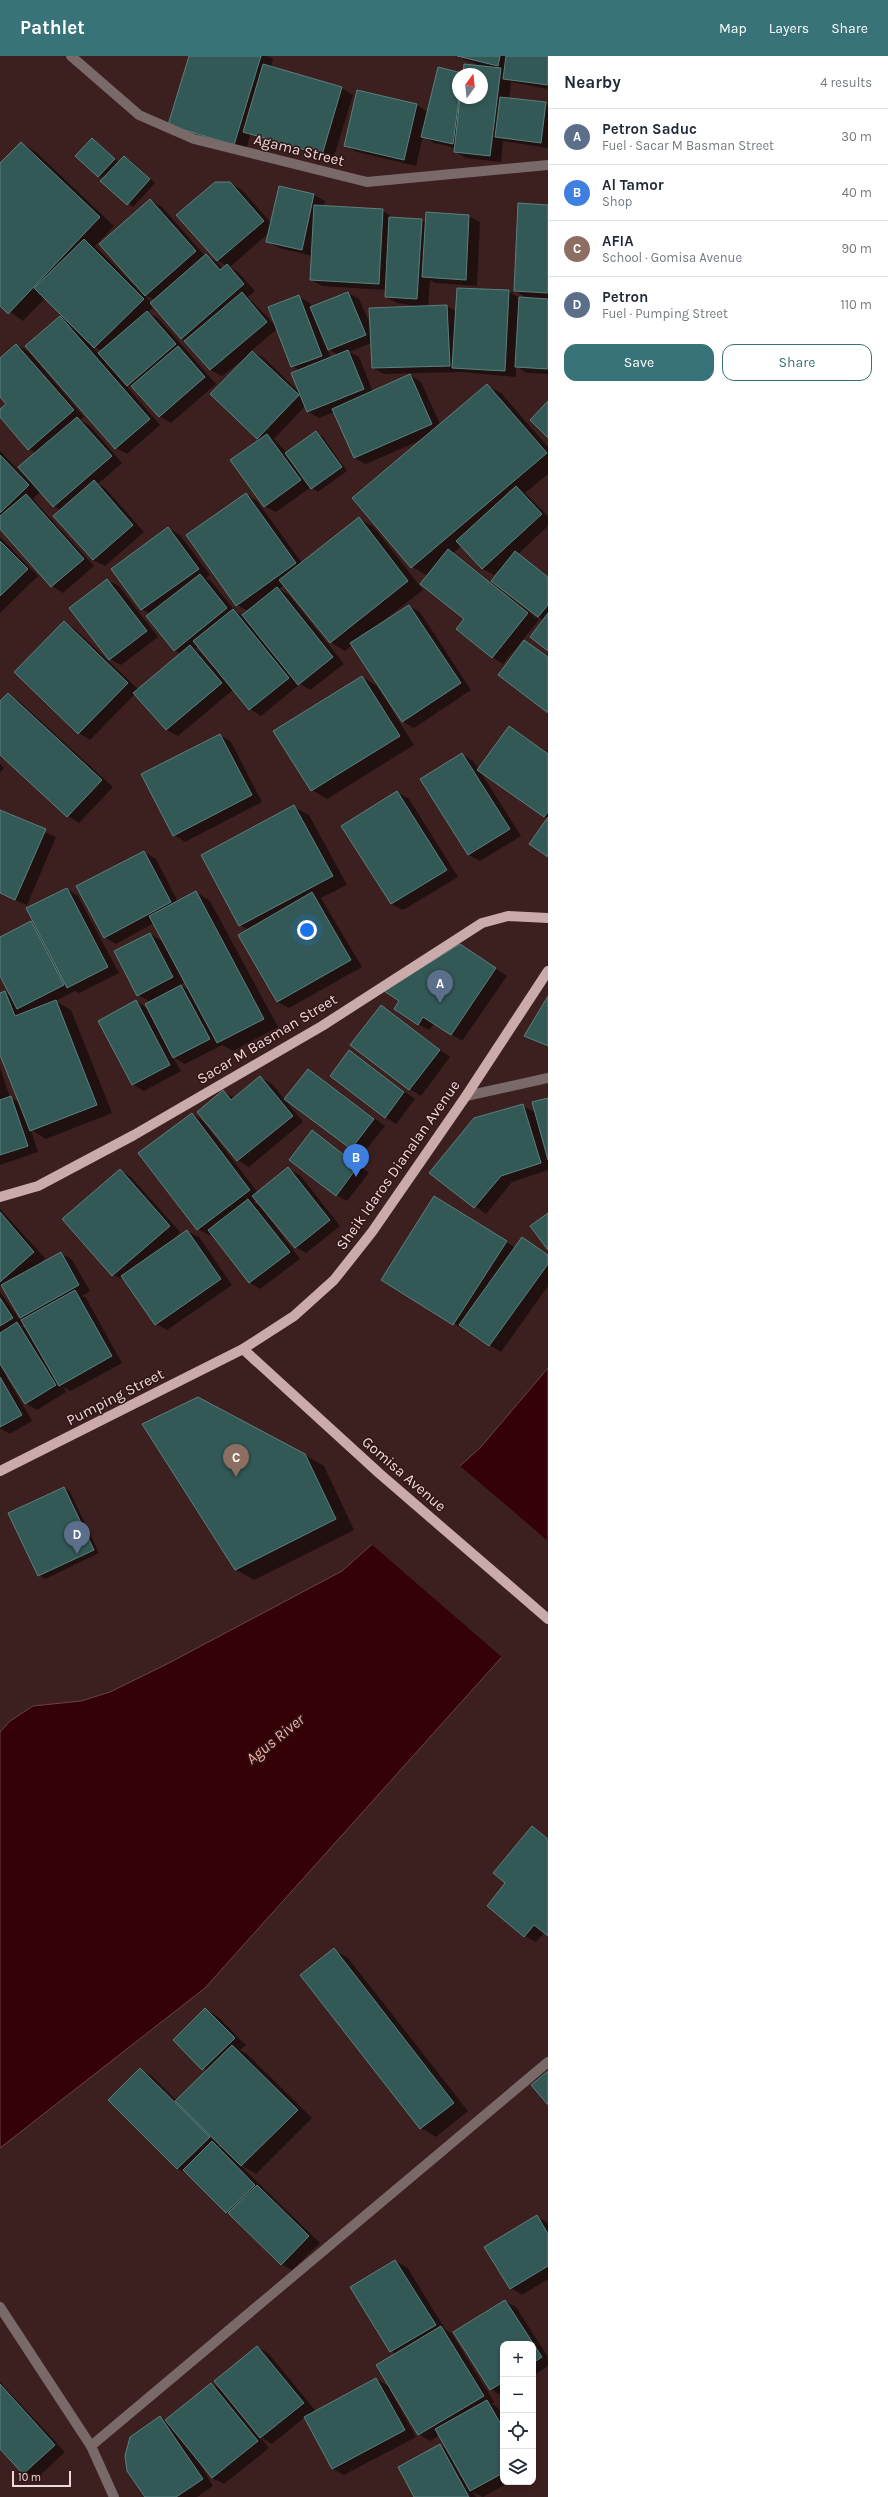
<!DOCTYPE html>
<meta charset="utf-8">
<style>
body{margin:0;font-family:Karla,sans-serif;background:#f6f6f7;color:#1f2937}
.controls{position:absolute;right:12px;bottom:12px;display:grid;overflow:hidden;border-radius:8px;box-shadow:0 2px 6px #0003}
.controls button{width:36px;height:36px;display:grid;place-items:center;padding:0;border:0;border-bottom:1px solid #e0e1e3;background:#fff;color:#1f2937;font:20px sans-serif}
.compass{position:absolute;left:452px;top:12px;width:36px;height:36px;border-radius:50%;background:#fff;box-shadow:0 2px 6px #0003;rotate:15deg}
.scale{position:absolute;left:12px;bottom:10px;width:59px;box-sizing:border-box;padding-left:4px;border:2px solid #eedad9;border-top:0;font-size:11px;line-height:14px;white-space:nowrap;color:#eedad9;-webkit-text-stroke:3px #311615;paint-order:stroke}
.you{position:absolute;left:307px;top:874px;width:14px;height:14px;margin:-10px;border:3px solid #fff;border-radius:50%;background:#1a73e8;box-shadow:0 0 0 6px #1a73e833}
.badge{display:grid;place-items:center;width:26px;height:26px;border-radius:50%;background:#377378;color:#fff;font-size:13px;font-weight:700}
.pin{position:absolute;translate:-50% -33px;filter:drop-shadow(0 1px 2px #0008)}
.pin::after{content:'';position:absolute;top:21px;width:14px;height:12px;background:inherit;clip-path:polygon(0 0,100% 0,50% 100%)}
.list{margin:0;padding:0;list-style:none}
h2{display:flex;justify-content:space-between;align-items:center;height:52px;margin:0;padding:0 16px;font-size:17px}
h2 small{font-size:13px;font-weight:400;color:#747a83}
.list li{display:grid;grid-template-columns:26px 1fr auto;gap:12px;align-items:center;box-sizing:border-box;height:56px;padding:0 16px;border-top:1px solid #e0e1e3}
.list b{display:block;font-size:15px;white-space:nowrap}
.list p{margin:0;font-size:13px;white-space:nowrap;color:#747a83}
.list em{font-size:13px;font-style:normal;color:#747a83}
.actions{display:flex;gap:8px;padding:12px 16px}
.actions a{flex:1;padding:9px 0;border:1px solid #377378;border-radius:12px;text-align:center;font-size:14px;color:#377378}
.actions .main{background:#377378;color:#fff}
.icon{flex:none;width:22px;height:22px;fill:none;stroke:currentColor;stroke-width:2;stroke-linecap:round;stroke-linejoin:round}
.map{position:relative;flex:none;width:548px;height:2441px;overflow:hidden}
header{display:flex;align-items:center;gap:24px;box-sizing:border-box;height:56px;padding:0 20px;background:#377378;color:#fff}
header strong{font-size:19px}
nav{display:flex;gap:22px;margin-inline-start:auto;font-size:14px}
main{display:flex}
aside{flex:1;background:#fff}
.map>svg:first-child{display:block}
.water{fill:#340206;stroke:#6c4345}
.pier{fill:#3c201f}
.shadow{fill:#0007;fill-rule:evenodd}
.building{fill:#335956;stroke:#5a817e}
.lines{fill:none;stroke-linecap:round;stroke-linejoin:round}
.minor{stroke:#796a69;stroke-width:10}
.major{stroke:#cbaba9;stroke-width:10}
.labels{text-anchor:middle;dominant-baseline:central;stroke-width:3;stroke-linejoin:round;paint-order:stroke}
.street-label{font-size:15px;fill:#eedad9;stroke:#311615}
.water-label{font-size:16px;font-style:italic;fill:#f5aca7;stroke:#311615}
</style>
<header>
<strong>Pathlet</strong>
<nav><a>Map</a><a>Layers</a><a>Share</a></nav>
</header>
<main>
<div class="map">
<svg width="548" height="2441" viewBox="0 0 548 2441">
<rect width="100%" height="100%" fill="#3c201f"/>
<path class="water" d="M548,1312V1569L500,1603L205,1932L0,2092V1676L10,1665L33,1650L81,1645L110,1636L167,1608L342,1515L480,1392Z"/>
<path class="pier" d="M459,1409L548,1485V1571L504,1603L370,1487Z"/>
<g class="shadow">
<path d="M190,0H267L273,3L271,11L342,32L353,39L333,104L250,79L246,95L181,75Z"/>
<path d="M454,0H548V33L511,26L509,43L548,49V92L503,85L501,106L466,102L455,96V92L434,87L423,80L416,110L357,96L345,89L358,36L417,49L428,56L438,12L464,18L484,11ZM458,18H482V42H458Z"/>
<path d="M92,84L119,106L124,101L130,104L155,127L133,151L77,100Z"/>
<path d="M21,87L36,96L114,170L95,190L134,229L151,144L162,151L205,200L217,206L223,212L226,210L218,205L178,159L230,127L242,134L272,168L280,131L314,139L325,145L324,150L382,154L393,162L421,164L427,167V158L469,160L480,166L477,230L435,227L430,224L428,250H447L456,255L508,235L520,242L528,243L515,235L548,150V318L527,317L516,310V321L461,316L384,318L373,312L371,287L349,296L359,301L373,336L410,319L421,326L440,368L487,329L502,338L548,391V418L525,437L548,460V470L518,498L548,520V593L544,564L538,561L499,514L494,519L483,513L462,490L453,497L539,564L503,608L492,601L466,563L428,520L412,511L421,384L366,408L354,402L334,356L319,362L307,355L305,350L274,383L287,397L316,377L322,380L347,415L318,436L311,431L276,456L264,450L261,384L258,382L252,297L222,320L210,314L154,250L148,256L159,263L216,328L171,367L159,360L135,333L128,329L102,295L91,289L160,369L127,398L116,392L60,261L68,266L45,242L23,265L0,249V109ZM270,176L268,186L279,192L312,200L311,224L322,230L386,234V241L397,247L425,251L371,270L359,243L348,237L312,252L310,247L299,241L276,270L248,241L255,235L238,216L230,211ZM145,239L154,244L151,247ZM277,273L292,310L299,314L300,337L264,302L251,295ZM327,292L338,299L331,302Z"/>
<path d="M17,289L28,295L84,361L80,364L89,369L122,407L98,428L105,432L144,476L105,510L93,504L61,455L54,450L41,435L33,443L94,510L63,537L52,530L0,471V395L31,427L36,397L29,393L0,360V354L7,348L0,340V303Z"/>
<path d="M246,438L257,445L302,507L359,463L374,471L423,534L384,564L409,550L420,556L471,634L414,672L402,665L352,589L345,595L330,586L285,529L279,533L289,539L344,608L310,634L300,628L261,660L250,653L234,633L178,680L167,674L135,638L90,684L79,677L64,566L75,573L139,634L182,598L174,594L150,558L142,553L113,513L168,472L180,479L210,519L206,522L211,525L236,556L246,562L248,555L237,549ZM199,590L214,610L213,611L201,597L195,593Z"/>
<path d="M0,481L38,520L0,557Z"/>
<path d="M107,524L119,530L158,581L121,609L110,603Z"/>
<path d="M525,585L548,601V656Z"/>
<path d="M362,621L377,630L414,689L327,743L312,734Z"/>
<path d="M8,638L19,645L113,731L79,767L68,760L0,698V647Z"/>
<path d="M509,671L548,698V763L480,715L521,780L480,805L469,799L462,698L473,705L479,713Z"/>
<path d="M220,679L231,686L262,746L185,786L174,779Z"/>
<path d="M0,708L4,712L0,717Z"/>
<path d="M397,736L409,743L458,821L403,854L391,848Z"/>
<path d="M294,751L309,759L347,829L321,842L362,911L289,952L277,946L248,874L240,869Z"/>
<path d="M0,757L56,781L27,849L0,838Z"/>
<path d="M144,796L156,803L178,846L196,836L210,845L278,971L233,995L222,989L185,1008L173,1001L181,1015L144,1035L132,1028L136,945L147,952L151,946L138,939L150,878L164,886L154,867L116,888L104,881ZM186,926L191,935L180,929Z"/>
<path d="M67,833L78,840L119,917L79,937L75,935L55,945L71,954L112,1057L46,1083L31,1074L38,1096L0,1109V1012L10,1041L20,1047L0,997V938L5,936L12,940L0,917V882L31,866L36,869Z"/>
<path d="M460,889L507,920L462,985L434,968L429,974L418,968Z"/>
<path d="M548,942V991L525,980Z"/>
<path d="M381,950L450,1001L421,1040L410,1033Z"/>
<path d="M350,996L415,1043L396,1068L385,1061Z"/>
<path d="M308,1014L385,1070L362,1099L351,1093Z"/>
<path d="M260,1021L272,1028L303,1066L249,1111L237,1104L223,1036L235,1042Z"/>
<path d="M548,1043V1114L512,1126L486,1158L431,1116L522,1049L536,1057Z"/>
<path d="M192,1058L203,1065L258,1137L288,1113L300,1119L340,1170L306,1197L295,1191L257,1144L253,1146L260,1150L300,1203L260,1233L249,1226L212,1178L209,1179L198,1173Z"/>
<path d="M312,1076L369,1117L347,1145L336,1139Z"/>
<path d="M120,1114L131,1121L180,1176L171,1187L187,1175L199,1181L232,1229L167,1274L156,1268L125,1224L112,1219Z"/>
<path d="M450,1150L516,1192L522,1182L548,1198V1230L501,1296L382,1224Z"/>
<path d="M0,1153L45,1202L38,1210L61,1197L72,1204L90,1235L82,1240L86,1242L122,1307L71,1335L63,1331L66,1336L37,1354L26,1347L8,1319L6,1320L32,1365L10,1378L0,1372V1236L21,1265L24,1264L19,1260L4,1232L0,1230ZM25,1267L28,1274L21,1270Z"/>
<path d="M305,1399L324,1410L354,1474L254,1524L235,1513Z"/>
<path d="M64,1432L70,1436L99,1497L45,1523L39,1519Z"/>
<path d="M532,1772L548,1782V1879L545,1876L536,1886L525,1880L506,1827Z"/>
<path d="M334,1894L348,1902L468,2055L436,2081L421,2072Z"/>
<path d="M206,1954L217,1960L246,1989L240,1994L247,1998L312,2062L256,2118L239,2108L320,2187L292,2214L281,2208L188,2119L177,2112L140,2013L152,2020L177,2045L207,2015L175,1984ZM220,2088L225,2094L218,2090Z"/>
<path d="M537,2161L548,2167V2223L522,2239L511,2232Z"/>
<path d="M395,2205L407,2211L445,2273L452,2278L494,2346L492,2348L498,2352L503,2360V2426H510L483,2441L473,2436L476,2441H415L440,2389L448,2394L440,2379L430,2385L419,2378L392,2334H390L416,2381L344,2419L333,2413L305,2361L272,2388L260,2381L269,2392L224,2428L212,2422L197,2402L213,2430L197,2441H146L160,2361L166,2364L211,2328L223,2335L257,2291L268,2297L315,2354L311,2358L376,2323L390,2331L396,2298L391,2295Z"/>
<path d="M505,2245L516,2251L548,2301V2310L533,2320V2288H503L502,2340L491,2333Z"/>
<path d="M0,2326L65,2396L35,2424L23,2417L0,2391Z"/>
</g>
<g class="building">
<path d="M189,0H261L234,89L168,69Z"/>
<path d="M457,0H500L498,10Z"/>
<path d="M506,0H548V29L503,23Z"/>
<path d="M263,8L342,31L322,99L243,76Z"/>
<path d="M464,8L501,12L490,100L454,96L460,42H482V18H463Z"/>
<path d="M438,11L462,17L458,18L459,42L453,88L421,81Z"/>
<path d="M357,34L417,48L404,104L344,90Z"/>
<path d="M500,41L546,46L541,87L495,81Z"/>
<path d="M92,82L115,103L98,121L75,100Z"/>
<path d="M21,86L100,161L8,258L0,250V107Z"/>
<path d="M124,100L150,123L127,149L100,125Z"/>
<path d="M215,126H230L264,165L217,205L176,159Z"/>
<path d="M279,130L314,138L302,194L266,186Z"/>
<path d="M150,143L196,195L145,240L99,188Z"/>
<path d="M518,147L548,149V237L514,235Z"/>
<path d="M314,149L383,153L379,228L310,224Z"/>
<path d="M426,156L469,159L466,224L422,221Z"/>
<path d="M389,161L422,163L417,243L385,241Z"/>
<path d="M84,183L144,243L94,292L34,232Z"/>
<path d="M206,198L220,214L227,208L244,228L181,283L150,247Z"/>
<path d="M457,232L509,234L505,315L452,312Z"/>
<path d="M242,236L267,266L210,314L184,285Z"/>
<path d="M348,236L366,279L328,294L310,251Z"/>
<path d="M299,239L322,300L291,311L268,251Z"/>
<path d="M519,241L548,243V313L515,311Z"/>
<path d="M447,249L450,310L372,312L369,252Z"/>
<path d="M147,255L176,288L127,330L98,297Z"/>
<path d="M60,260L150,363L115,393L25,290Z"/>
<path d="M16,288L74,354L28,394L0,361V353L6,348L0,341V302Z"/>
<path d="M178,290L205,321L159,361L131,330Z"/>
<path d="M348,294L364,333L307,356L291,317Z"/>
<path d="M252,295L299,339L257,383L210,338Z"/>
<path d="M410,318L432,368L354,402L332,353Z"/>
<path d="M487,328L547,397L411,512L352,442Z"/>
<path d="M548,345V382L530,364Z"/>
<path d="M77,361L112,400L53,451L18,411Z"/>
<path d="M316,375L342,411L311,433L285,397Z"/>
<path d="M267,378L301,424L264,451L230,404Z"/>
<path d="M0,399L29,429L0,457Z"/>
<path d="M94,424L133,469L93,504L53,460Z"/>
<path d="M516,430L542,458L482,513L456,485Z"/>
<path d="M246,437L296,507L236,550L186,479Z"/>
<path d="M26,438L84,503L51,531L0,473V460Z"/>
<path d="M359,461L408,525L330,587L279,524Z"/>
<path d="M168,471L199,513L141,554L111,513Z"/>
<path d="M0,485L28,513L0,540Z"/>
<path d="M448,493L528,557L492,602L456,573L464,563L420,528Z"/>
<path d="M515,495L548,521V549L538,561L491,525Z"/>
<path d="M200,518L227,552L174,595L146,560Z"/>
<path d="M107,523L147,575L109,604L69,552Z"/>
<path d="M277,531L333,601L298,629L242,559Z"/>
<path d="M409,549L461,627L402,666L350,587Z"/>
<path d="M233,553L289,622L249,654L193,585Z"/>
<path d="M548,557V595L530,581Z"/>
<path d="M64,565L128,627L78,678L14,616Z"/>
<path d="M524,584L548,601V657L498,619Z"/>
<path d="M190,589L222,627L166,674L133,637Z"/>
<path d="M362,620L400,680L311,735L273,675Z"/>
<path d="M8,637L102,724L67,761L0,699V645Z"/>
<path d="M509,670L548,698V756L544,761L477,714Z"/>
<path d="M220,678L252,739L173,780L141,718Z"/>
<path d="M462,697L510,773L468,799L420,723Z"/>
<path d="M397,735L447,814L391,848L341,770Z"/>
<path d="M294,749L333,820L239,870L201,799Z"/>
<path d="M0,754L46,773L15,844L0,837Z"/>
<path d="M548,761V801L529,788Z"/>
<path d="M144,795L171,846L104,882L76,830Z"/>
<path d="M67,832L108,911L67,932L26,852Z"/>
<path d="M196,835L264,963L217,987L149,860Z"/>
<path d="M312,836L351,904L277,946L238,879Z"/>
<path d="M31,865L64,929L17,953L0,920V881Z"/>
<path d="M150,877L173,921L137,940L114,895Z"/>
<path d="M460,888L496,912L451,979L423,961L418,969L394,953L399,945L384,935Z"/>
<path d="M181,929L210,983L173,1002L145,948Z"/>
<path d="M5,935L15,960L56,944L97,1049L30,1075L0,999V937Z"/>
<path d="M548,940V990L524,980Z"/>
<path d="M136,944L170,1009L132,1029L98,965Z"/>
<path d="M381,949L440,994L409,1034L350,989Z"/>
<path d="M349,994L404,1036L385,1062L330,1020Z"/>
<path d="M308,1013L374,1063L351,1093L284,1043Z"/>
<path d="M260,1020L293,1060L237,1105L197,1056L223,1034L231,1044Z"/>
<path d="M11,1040L28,1090L0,1099V1044Z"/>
<path d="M548,1042V1104L532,1046Z"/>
<path d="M523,1048L541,1107L501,1120L474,1152L429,1117L474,1062Z"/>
<path d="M192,1057L250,1134L197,1174L138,1097Z"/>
<path d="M312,1074L358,1110L336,1140L289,1104Z"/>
<path d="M288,1111L330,1164L295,1192L252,1140Z"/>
<path d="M120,1113L170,1170L112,1220L62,1163Z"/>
<path d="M434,1140L507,1185L453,1269L381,1224Z"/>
<path d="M248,1143L290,1196L249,1227L208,1174Z"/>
<path d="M0,1156L34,1196L0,1226Z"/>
<path d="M548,1157V1194L530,1170Z"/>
<path d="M187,1174L221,1223L155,1269L121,1220Z"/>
<path d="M522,1181L548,1199V1208L489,1290L459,1269Z"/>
<path d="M61,1196L79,1229L20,1262L1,1229Z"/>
<path d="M75,1234L112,1300L59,1330L21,1264Z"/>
<path d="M0,1242L13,1262L0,1270Z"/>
<path d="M17,1266L56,1329L25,1348L0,1308V1277Z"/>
<path d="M0,1321L22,1359L0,1371Z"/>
<path d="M198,1341L305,1398L336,1463L235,1514L142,1368Z"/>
<path d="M64,1431L94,1494L38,1520L8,1457Z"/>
<path d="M532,1770L548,1783V1880L534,1869L524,1881L487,1850L505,1827L493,1817Z"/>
<path d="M334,1892L454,2047L420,2073L300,1919Z"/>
<path d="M205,1952L235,1982L202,2014L173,1984Z"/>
<path d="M232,1989L298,2054L241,2110L175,2045Z"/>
<path d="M140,2012L210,2081L177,2113L108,2044Z"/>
<path d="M548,2015V2049L531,2029Z"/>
<path d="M212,2085L255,2129L226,2157L183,2114Z"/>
<path d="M257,2129L309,2180L281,2209L228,2157Z"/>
<path d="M537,2159L548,2178V2210L510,2233L484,2191Z"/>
<path d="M395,2204L436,2269L390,2296L350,2231Z"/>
<path d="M505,2244L542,2301L533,2307V2288H503V2326L490,2334L453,2276Z"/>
<path d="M441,2270L484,2340L418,2379L376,2309Z"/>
<path d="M257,2290L304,2347L260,2382L214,2325Z"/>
<path d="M376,2322L405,2374L332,2413L304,2361Z"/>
<path d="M211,2327L258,2385L212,2422L165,2364Z"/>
<path d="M0,2328L55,2389L23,2418L0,2393Z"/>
<path d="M487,2344L503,2372V2417L470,2435L435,2373Z"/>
<path d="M160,2360L203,2423L176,2441H145L127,2415L125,2400L130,2381Z"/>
<path d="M440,2388L469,2441H414L398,2411Z"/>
</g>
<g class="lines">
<g class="minor">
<path d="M71,0L139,59L194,83L367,126L548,109"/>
<path d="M466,1040L548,1022"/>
<path d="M0,2251L91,2390L114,2441"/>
<path d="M91,2390L548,2006"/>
</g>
<g class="major">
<path d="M0,1141L38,1130L134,1079L322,970L482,867L508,860L548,862"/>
<path d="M243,1293L380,1418L548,1563"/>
<path d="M0,1415L243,1293L294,1260L334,1224L372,1176L466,1040L548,915"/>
</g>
</g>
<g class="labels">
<g class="street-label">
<text transform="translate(299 94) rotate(14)">Agama Street</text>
<text transform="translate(267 983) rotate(-31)">Sacar M Basman Street</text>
<text transform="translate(398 1109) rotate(-55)">Sheik Idaros Dianalan Avenue</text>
<text transform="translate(115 1341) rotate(-27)">Pumping Street</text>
<text transform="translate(404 1418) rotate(41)">Gomisa Avenue</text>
</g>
<g class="water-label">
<text transform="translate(275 1683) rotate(-39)">Agus River</text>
</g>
</g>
</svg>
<div class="controls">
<button>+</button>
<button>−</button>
<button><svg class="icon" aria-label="locate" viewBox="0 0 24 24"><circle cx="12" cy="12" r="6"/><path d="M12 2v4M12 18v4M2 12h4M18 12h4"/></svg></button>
<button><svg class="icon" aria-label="layers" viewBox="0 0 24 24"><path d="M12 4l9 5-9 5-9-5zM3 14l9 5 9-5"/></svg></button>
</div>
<svg class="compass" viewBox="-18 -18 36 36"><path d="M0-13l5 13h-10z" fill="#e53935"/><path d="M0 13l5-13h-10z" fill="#747a83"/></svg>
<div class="scale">10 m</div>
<div class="you"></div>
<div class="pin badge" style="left:440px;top:947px;background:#5c6f8a">A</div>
<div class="pin badge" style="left:356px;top:1121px;background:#3f7fe0">B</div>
<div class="pin badge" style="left:236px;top:1421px;background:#8d6e63">C</div>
<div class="pin badge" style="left:77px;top:1498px;background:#5c6f8a">D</div>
</div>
<aside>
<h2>Nearby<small>4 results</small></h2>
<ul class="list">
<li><span class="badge" style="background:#5c6f8a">A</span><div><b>Petron Saduc</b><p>Fuel · Sacar M Basman Street</p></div><em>30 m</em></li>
<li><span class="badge" style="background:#3f7fe0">B</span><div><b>Al Tamor</b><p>Shop</p></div><em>40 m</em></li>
<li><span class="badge" style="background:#8d6e63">C</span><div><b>AFIA</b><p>School · Gomisa Avenue</p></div><em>90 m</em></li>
<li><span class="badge" style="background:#5c6f8a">D</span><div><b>Petron</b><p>Fuel · Pumping Street</p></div><em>110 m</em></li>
</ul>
<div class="actions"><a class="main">Save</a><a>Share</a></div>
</aside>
</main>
